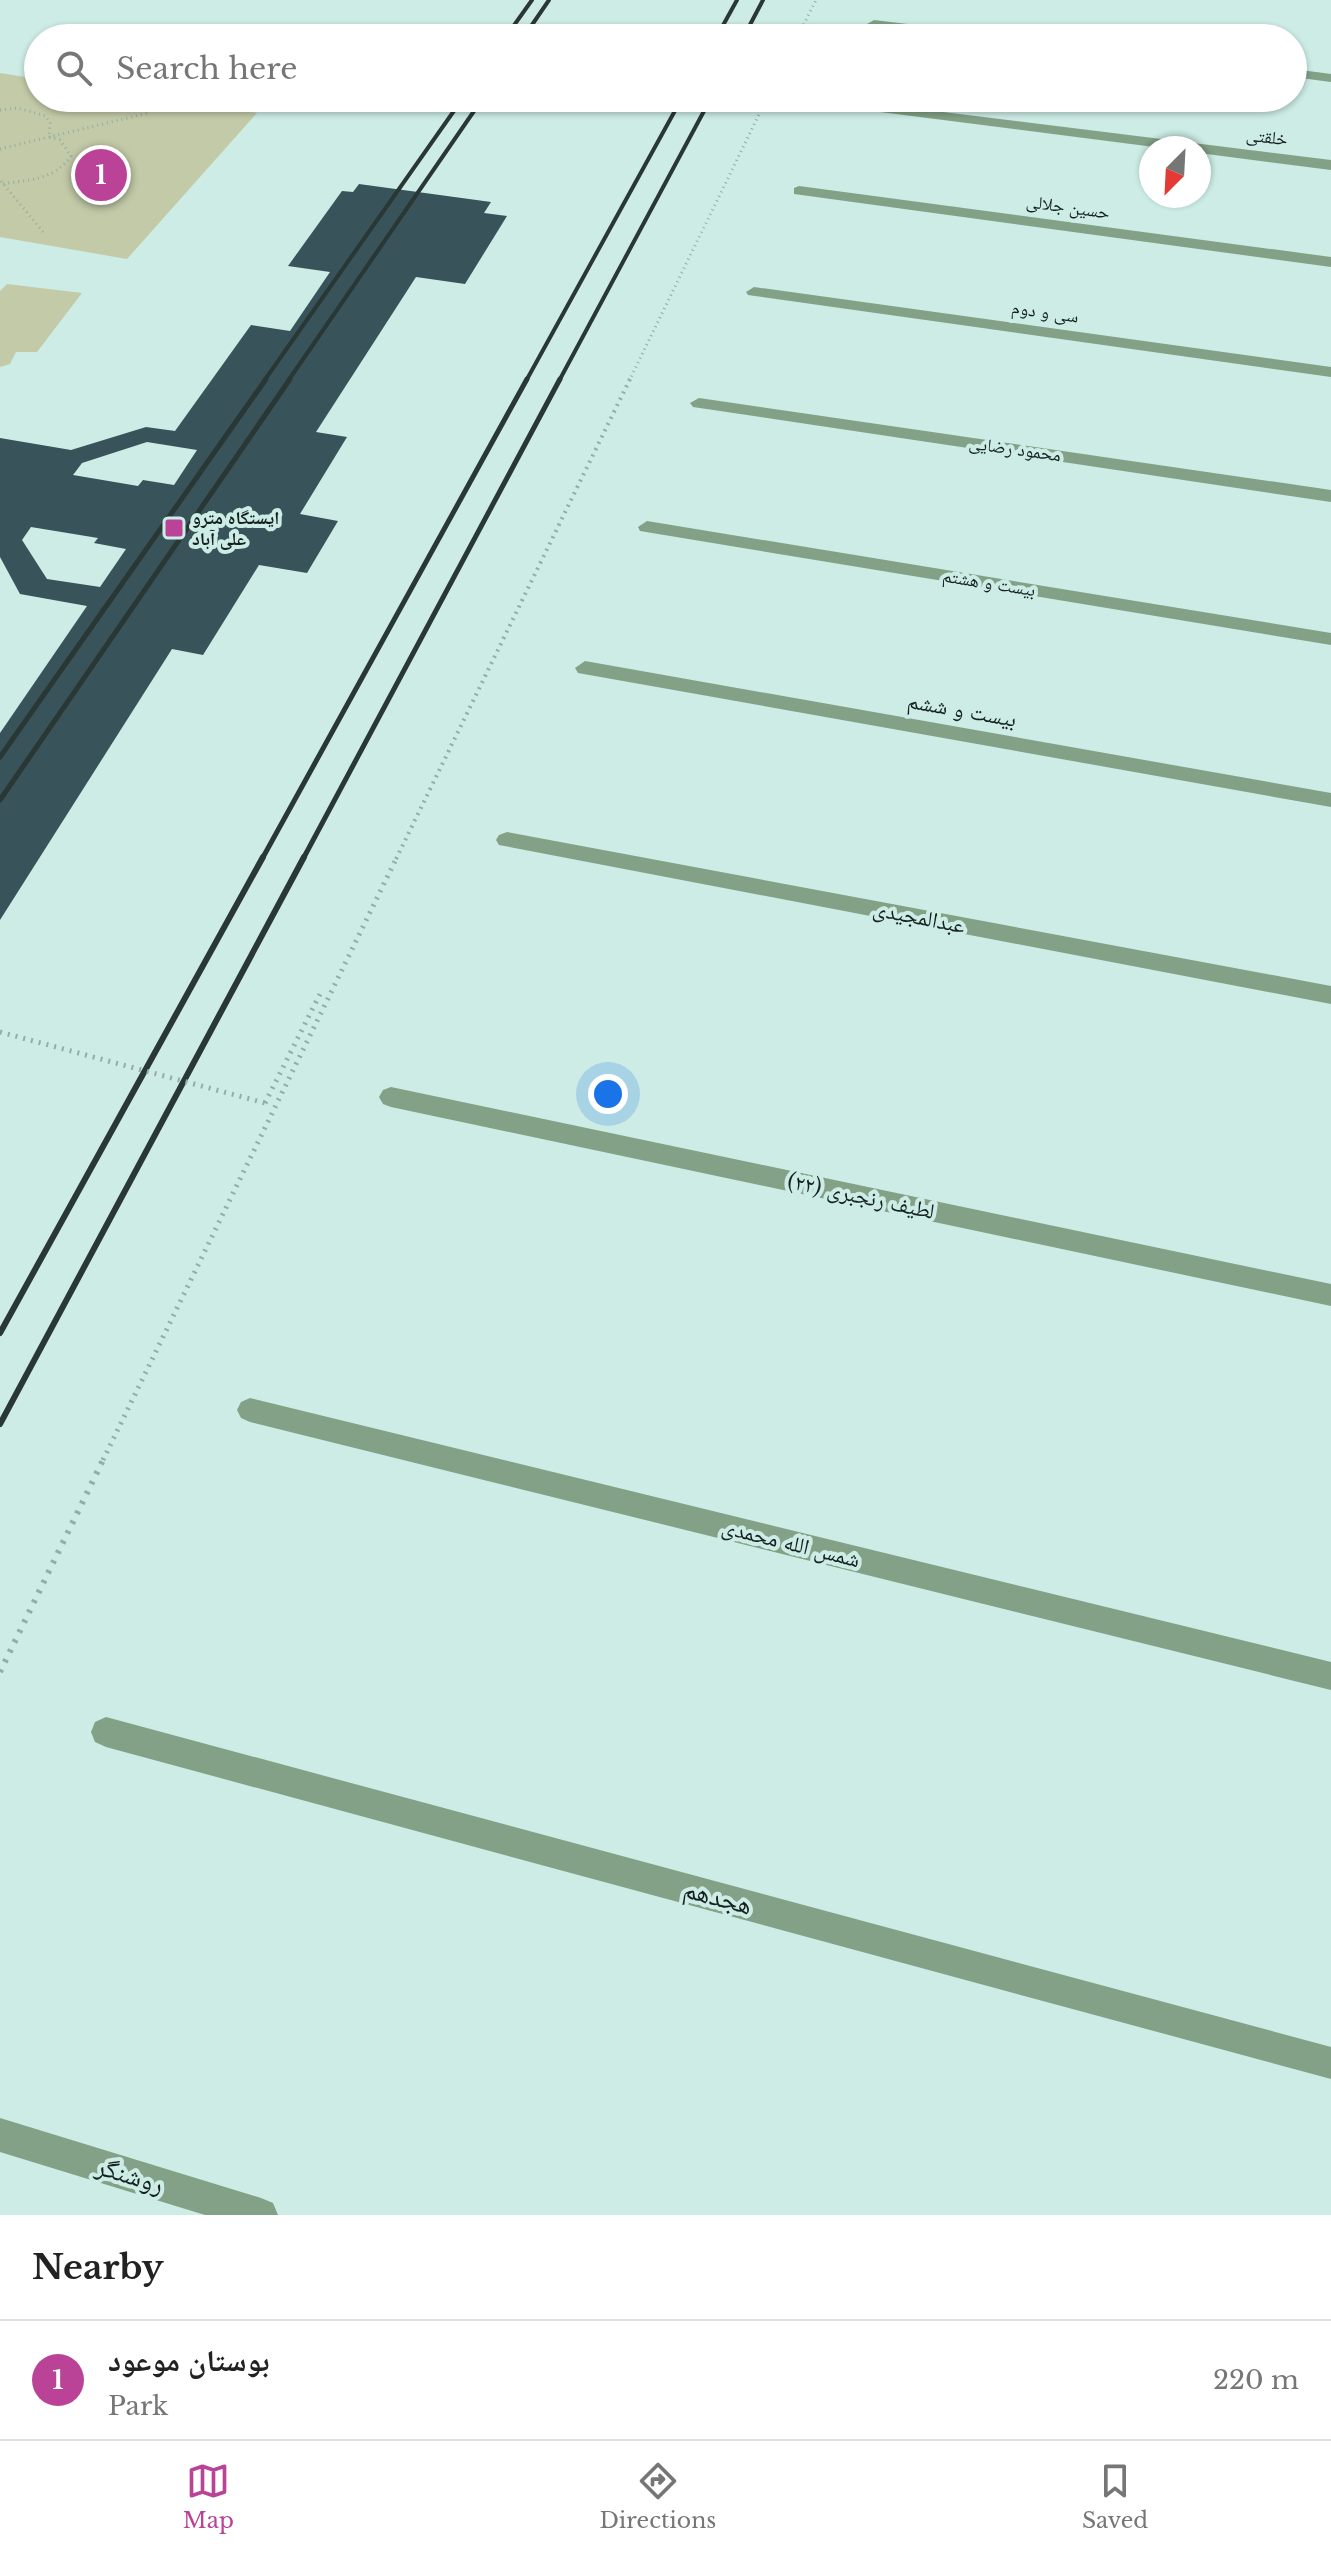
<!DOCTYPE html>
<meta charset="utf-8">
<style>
body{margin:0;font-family:"Libre Baskerville","Noto Naskh Arabic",serif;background:#f2f2f2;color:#222}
.compass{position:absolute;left:1139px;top:136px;width:72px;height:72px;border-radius:50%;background:#fff;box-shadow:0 2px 6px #0004;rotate:204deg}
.you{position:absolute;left:608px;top:1094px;width:28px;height:28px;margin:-20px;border:6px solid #fff;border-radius:50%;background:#1a73e8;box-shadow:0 0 0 12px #1a73e833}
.badge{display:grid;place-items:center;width:52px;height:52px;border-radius:50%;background:#ba4398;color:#fff;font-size:26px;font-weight:700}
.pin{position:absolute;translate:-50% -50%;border:4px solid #fff;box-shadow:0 2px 8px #0006}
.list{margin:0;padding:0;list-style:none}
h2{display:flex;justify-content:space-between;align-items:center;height:104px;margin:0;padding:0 32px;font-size:34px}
h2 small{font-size:26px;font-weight:400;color:#767676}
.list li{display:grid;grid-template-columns:52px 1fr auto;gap:24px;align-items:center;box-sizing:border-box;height:120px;padding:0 32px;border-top:2px solid #e0e0e0}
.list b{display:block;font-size:30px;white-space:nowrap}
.list p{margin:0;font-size:26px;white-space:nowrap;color:#767676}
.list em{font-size:26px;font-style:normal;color:#767676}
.icon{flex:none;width:44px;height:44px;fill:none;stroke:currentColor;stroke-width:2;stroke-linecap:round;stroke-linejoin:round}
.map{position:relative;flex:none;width:1331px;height:2215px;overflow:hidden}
.search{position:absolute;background:#fff;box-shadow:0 2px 6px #0004;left:24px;right:24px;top:24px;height:88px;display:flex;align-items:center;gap:20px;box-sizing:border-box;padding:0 28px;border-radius:44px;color:#767676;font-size:30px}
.sheet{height:224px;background:#fff}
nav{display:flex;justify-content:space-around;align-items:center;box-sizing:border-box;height:112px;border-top:2px solid #e0e0e0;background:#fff;font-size:22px;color:#767676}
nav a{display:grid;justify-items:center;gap:4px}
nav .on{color:#ba4398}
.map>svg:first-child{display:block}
.green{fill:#c3caa8}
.building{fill:#385359;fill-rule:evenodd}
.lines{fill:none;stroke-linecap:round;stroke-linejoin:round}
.path-far3{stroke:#93ada8;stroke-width:3;stroke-dasharray:1 4;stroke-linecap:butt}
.path-far2{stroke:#93ada8;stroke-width:4;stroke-dasharray:2 5;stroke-linecap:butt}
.path-far1{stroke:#93ada8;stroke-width:5;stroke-dasharray:2 6;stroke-linecap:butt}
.path{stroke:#93ada8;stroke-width:6;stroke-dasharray:3 8;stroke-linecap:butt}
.street{fill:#82a186;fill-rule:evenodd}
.rail-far2{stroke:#293735;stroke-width:4}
.rail-far1{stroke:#293735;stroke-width:5}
.rail{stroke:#293735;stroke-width:6}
.path-bridge{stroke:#93ada8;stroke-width:5;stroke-dasharray:2 6;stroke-linecap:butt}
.poi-dot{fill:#ba4398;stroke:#ccece5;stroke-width:3}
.labels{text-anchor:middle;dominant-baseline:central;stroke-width:8;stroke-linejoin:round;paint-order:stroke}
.far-street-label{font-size:18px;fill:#14201e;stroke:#ccece5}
.far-poi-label{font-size:18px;font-weight:bold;fill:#14201e;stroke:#ccece5;text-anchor:start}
.street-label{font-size:22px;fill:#14201e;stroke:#ccece5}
.near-street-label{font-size:26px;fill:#14201e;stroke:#ccece5}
</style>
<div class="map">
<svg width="1331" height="2215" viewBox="0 0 1331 2215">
<rect width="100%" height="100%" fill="#ccece5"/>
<g class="green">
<path d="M0,73L38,79V98H161L257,113L127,259L0,237Z"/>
<path d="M7,284L82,293L37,352H16L10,364L0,367V291Z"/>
</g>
<path class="building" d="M359,184L491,202L484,213L507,216L465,284L416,277L316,432L347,437L300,514L338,521L307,573L259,565L203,655L172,649L0,920V733L87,606L20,594L0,557V438L71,450L146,427L175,431L251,325L290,331L330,272L288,266L342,191L353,192ZM147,442L197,450L174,485L143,480L138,486L73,475L82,463ZM31,527L98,538L94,543L126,549L100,587L47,579L22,540Z"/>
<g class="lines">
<g class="path-far3">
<path d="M797,38L816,0"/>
<path d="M0,110L18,108L46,116L50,123L49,137L60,140L71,156C54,181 27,180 0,184"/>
<path d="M0,149L148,113"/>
<path d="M1,181L44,233"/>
<path d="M629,381L767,98"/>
</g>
<path class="path-far2" d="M396,859L630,379"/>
<g class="path-far1">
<path d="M265,1103L320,994"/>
<path d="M103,1460L397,857"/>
</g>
<path class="path" d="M0,1672L104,1458"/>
<g class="street">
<path d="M874,20L991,34L998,38H956L869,27L867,24Z"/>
<path d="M1293,69L1331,74V82L1293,77Z"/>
<path d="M838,99L1331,160V170L1199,153V148H1162L833,106V100Z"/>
<path d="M799,186L1331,257V267L794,194V188Z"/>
<path d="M754,287L1331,367V377L748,295L746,292Z"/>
<path d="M699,398L1331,490V502L693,407L690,403Z"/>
<path d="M647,521L1331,633V645L640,531L638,527Z"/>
<path d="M585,661L1331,793V807L578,673L575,668Z"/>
<path d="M507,832L1331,986V1004L499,845L496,840L499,835Z"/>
<path d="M391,1087L1331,1284V1306L391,1107L383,1104L379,1097L383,1090Z"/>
<path d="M250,1398L1331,1662V1690L250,1422L241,1418L237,1410L241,1402Z"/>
<path d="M106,1717L1331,2047V2079L106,1747L95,1742L91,1732L95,1722Z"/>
<path d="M0,2118L261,2198L273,2203L278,2215H205L0,2152Z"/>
</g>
<g class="rail-far2">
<path d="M505,38L532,0"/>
<path d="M523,38L549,0"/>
<path d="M716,38L737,0"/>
<path d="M743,38L763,0"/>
<path d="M264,381L463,98"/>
<path d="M288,381L483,98"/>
<path d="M526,381L682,98"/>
<path d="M559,381L711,98"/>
</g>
<g class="rail-far1">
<path d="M0,757L266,379"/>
<path d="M0,800L290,379"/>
<path d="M262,859L527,379"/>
<path d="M303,859L560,379"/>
</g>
<g class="rail">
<path d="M0,1333L263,857"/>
<path d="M0,1424L304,857"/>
</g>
<path class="path-bridge" d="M0,1032L265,1103"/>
</g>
<rect class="poi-dot" x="164" y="518" width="20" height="20" rx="4"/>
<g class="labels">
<g class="far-street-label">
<text transform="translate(1267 137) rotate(7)">خلقتی</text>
<text transform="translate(1068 207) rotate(8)">حسین جلالی</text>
<text transform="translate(1045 312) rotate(8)">سی و دوم</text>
<text transform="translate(1015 449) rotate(8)">محمود رضایی</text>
<text transform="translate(989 583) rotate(9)">بیست و هشتم</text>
</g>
<g class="far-poi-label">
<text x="192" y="518">ایستگاه مترو<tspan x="192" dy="21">علی آباد</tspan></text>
</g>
<g class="street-label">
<text transform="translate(962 710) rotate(10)">بیست و ششم</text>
<text transform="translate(919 917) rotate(11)">عبدالمجیدی</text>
<text transform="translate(861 1196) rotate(12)">لطیف رنجبری (۲۲)</text>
<text transform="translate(791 1543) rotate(14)">شمس الله محمدی</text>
</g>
<g class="near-street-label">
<text transform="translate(718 1897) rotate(15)">هجدهم</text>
<text transform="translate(130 2175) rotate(17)">روشنگر</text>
</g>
</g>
</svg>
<svg class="compass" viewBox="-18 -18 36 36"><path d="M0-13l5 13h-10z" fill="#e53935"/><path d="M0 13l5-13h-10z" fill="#767676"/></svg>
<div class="you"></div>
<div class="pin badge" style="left:101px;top:175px">1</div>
<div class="search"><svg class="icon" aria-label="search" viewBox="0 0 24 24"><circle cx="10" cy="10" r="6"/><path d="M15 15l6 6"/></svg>Search here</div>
</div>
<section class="sheet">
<h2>Nearby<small></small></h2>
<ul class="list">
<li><span class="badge">1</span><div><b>بوستان موعود</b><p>Park</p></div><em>220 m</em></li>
</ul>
</section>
<nav>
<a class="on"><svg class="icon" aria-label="map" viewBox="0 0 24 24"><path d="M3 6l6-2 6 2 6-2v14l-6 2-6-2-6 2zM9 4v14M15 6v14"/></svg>Map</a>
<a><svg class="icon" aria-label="directions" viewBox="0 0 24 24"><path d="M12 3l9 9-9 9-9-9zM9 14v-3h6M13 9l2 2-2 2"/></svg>Directions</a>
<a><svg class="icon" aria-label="saved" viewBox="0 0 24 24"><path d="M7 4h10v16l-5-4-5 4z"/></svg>Saved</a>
</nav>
